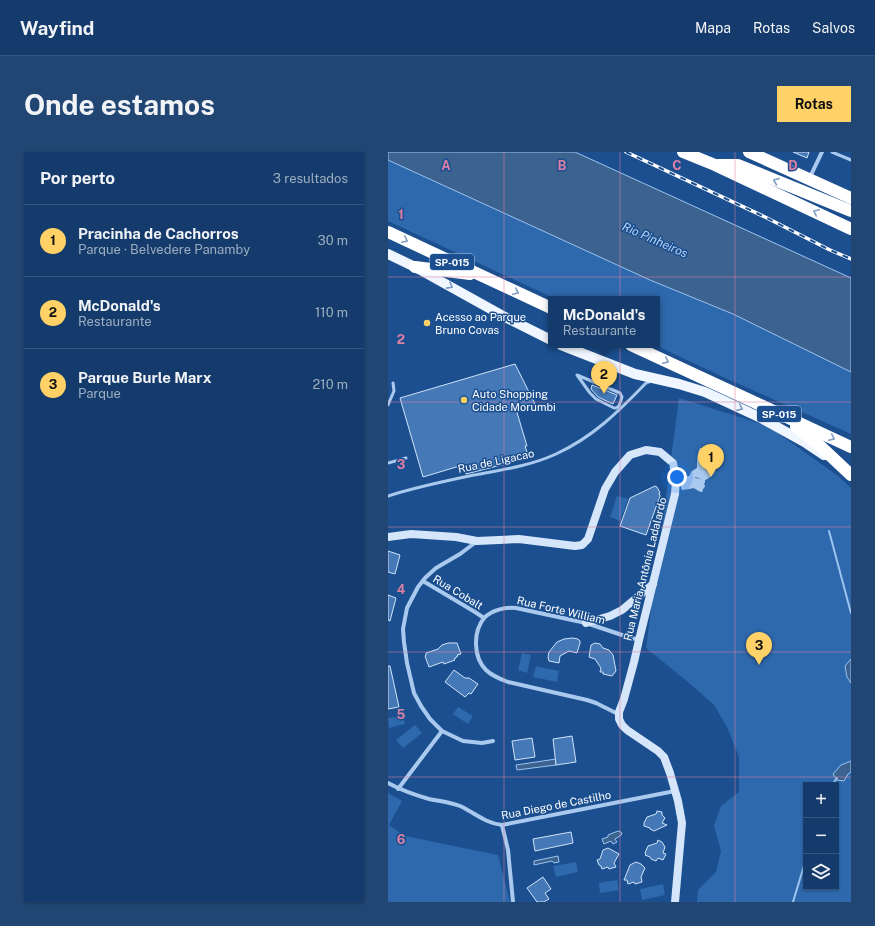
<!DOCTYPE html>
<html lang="pt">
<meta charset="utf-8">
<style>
body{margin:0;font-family:"Public Sans",sans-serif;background:#214673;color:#f1f3f6}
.controls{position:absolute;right:12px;bottom:12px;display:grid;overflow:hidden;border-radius:0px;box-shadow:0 1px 3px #0004}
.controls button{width:36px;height:36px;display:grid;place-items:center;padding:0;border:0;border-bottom:1px solid #33557e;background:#143b6b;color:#f1f3f6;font:20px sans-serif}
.you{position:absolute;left:289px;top:325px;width:14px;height:14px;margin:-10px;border:3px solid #fff;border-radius:50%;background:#1a73e8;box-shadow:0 0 0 6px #1a73e833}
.badge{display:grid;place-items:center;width:26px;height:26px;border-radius:50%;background:#ffd166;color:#111;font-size:13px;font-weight:700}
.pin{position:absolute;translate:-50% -33px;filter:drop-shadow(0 1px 2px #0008)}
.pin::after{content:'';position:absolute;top:21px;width:14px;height:12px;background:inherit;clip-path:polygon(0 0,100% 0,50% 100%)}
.popup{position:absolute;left:160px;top:144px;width:112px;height:52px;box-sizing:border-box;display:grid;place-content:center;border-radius:0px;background:#143b6b;filter:drop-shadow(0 1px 3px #0005);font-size:13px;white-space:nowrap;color:#9dadc1}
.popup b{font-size:15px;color:#f1f3f6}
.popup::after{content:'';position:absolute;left:50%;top:100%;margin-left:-8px;border:8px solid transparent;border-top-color:#143b6b}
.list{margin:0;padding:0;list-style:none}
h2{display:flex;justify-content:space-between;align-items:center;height:52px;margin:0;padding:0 16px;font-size:17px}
h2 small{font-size:13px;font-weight:400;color:#9dadc1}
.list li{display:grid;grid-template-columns:26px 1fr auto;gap:12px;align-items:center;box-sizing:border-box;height:72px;padding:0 16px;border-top:1px solid #33557e}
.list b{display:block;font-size:15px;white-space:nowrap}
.list p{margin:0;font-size:13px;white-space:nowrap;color:#9dadc1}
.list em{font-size:13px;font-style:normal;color:#9dadc1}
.icon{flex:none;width:22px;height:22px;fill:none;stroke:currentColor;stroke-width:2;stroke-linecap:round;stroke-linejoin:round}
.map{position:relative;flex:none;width:463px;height:750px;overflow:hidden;border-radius:0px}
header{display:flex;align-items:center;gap:24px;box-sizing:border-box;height:56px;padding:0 20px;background:#143b6b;border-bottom:1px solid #33557e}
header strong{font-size:19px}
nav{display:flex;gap:22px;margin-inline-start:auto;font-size:14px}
.intro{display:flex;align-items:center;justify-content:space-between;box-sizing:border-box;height:96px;padding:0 24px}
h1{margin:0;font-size:28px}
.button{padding:10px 18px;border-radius:0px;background:#ffd166;color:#111;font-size:14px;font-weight:700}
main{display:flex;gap:24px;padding:0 24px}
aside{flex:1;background:#143b6b;border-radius:0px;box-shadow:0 1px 3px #0004}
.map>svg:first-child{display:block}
.green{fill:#2e69ad;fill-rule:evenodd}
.water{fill:#3c6290;stroke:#9cc4f0}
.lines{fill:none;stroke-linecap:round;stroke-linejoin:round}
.stream{stroke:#9cc4f0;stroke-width:2}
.building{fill:#4478b7;stroke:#cfe3fa}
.lane{stroke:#a9c9ee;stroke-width:3}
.street{stroke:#a9c9ee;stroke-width:4}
.secondary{stroke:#d6e6fa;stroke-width:8}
.primary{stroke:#f0f6ff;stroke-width:10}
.highway{stroke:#fff;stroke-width:12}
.rail-casing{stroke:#fff;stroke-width:3.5}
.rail{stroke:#1b4f8f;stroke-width:2;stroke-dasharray:6;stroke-linecap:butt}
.oneway{stroke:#829ec1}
.oneway2{stroke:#7b9ac1}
.grid{fill:none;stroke:#dd80a5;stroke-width:1;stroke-opacity:0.55}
.poi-dot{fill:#ffd166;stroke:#1b4f8f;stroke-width:1.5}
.labels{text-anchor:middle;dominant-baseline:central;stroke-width:3;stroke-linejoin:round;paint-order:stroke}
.shield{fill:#1b4f8f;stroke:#bbcadd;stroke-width:1}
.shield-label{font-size:10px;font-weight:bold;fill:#fff}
.poi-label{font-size:11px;fill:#fff;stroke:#1b4f8f;text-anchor:start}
.street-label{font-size:11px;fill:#fff;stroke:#1b4f8f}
.water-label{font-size:12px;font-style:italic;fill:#b5d3f5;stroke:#1b4f8f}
.grid-label{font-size:13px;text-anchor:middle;font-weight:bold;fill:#dd80a5;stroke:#1b4f8f;stroke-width:3;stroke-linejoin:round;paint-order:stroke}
</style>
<header>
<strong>Wayfind</strong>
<nav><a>Mapa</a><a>Rotas</a><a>Salvos</a></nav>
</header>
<div class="intro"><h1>Onde estamos</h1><a class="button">Rotas</a></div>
<main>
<aside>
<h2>Por perto<small>3 resultados</small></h2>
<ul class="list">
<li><span class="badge">1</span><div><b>Pracinha de Cachorros</b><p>Parque · Belvedere Panamby</p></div><em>30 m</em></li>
<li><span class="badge">2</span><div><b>McDonald's</b><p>Restaurante</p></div><em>110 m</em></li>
<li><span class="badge">3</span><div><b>Parque Burle Marx</b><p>Parque</p></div><em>210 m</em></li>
</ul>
</aside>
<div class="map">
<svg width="463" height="750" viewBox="0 0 463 750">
<rect width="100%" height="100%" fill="#1b4f8f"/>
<g class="green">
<path d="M0,8L262,128L345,162L463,220V282L335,225L267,193H269V147H168L0,69Z"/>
<path d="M291,246L380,274L450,324L463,336V750H309L310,738L328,720L333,699L326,674L333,654L351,640V605L339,575L326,553L300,530L258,496ZM418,633H448V735H418Z"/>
<path d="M229,344L240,347L232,369L222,365Z"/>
<path d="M134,501L143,503L139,521L130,518Z"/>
<path d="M148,514L171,519L169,530L145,525Z"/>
<path d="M70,555L85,564L80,572L65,562Z"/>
<path d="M15,564L17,572L1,576L0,566Z"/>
<path d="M27,573L34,581L15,596L8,588Z"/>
<path d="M0,641L14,649L1,673L17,684L110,703L122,750H0Z"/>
<path d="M188,710L190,720L168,725L165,714Z"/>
<path d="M229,728L231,738L212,741L211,731Z"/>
<path d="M275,732L277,743L254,748L252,737Z"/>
</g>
<g class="water">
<path d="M0,0H187L463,126V220L345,162L262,128L0,8Z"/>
<path d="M463,507V531L459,525L457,514Z"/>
<path d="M168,607V613L129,618L128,613Z"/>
<path d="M463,609V620L460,622L456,629L449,628L445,622L453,613Z"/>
<path d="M230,679L233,680L234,682L232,684L227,687L229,690L225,692L223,689L216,692L214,687L220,685V683Z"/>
<path d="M170,704L171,710L166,711L164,709L146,713V709Z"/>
</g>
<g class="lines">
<g class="stream">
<path d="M441,379L463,461"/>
<path d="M444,633L449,626"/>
<path d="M405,750L418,707"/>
</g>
</g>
<g class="building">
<path d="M405,0H421L419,6Z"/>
<path d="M127,212L147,252L128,257L139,294H137L141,306L78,322L75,313L35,325L12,246Z"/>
<path d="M204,233L229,243L225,252L210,245L203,237Z"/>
<path d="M267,334L269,335L272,341H271L272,344L258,383L232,374L242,346Z"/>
<path d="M0,399L12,403L7,422L0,420Z"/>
<path d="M0,443L8,446L2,469L0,468Z"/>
<path d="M185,486L190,487L192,489V491L189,501L181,499L172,504L171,511L161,509L160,505L161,500L169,490L176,487Z"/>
<path d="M60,491H69L73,502L69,503L70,504L68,505V506L66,507L67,508L56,512L55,510L41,515L37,504L38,503V501L50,497L54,493Z"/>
<path d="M207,491L212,492L215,496L221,498L225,503L228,519L224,524L215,522V520H212L213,516L207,507L201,505L203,493Z"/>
<path d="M0,514H2L11,555L0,557Z"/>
<path d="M66,518L77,526H81L90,532L83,542L81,541L77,545L57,530Z"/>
<path d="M184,584L188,610L168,613L165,587Z"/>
<path d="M144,586L147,605L127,608L124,589Z"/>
<path d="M269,659L274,660V663L277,666L274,671L279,673L266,679L262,677V676L256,674V671L259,665L268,662Z"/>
<path d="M183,680L185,691L147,699L145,687Z"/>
<path d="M270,688L274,690L277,695L275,701L278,702L275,708L270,706L268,709L263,707L262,705L257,703L258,702L257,701L260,694L269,691Z"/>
<path d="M220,696L231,702L226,711L228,715L221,717L220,715L214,717L213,714L211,713L209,708L212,707L215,698Z"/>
<path d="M248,710L253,712L257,716L253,725L254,730L247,732L246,730L240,732L239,728H236L242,713Z"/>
<path d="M155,725L163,737L157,741L161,747L156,750H149L139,736Z"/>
</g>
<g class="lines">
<g class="lane">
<path d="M444,0L463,8"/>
<path d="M189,223L232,241L234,245L231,254L228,256H226L208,247L202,241Z"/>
<path d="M0,253L6,239L5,231"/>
<path d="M0,311L18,306"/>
<path d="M0,344C28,335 57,329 86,323C113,318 142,314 168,302C205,285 230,260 258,231L263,229"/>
</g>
<g class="street">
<path d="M422,25L434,0"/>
<path d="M313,338L306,334L295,336V332H308L314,335L315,334L306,330H297L300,326L315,330V326L308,323L303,325L305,321L311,317V306L313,298C319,300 322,304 327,307C327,317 326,321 317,326L319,322L324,321L325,309L318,303H314C315,310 313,314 309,320L314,324L321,320L322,309L319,306L317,307V310L313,316L312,320H319C320,316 320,313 319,309L315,318L319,319L318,314L317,318"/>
<path d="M88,390L72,402L48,416L37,426L30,435L19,456L15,477L16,490L19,511L26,541L33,554L42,567L54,579L75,589L94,591L105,589"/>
<path d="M35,429L87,460L96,466"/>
<path d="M230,562L208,551L199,548L120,530C112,527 104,524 98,518C85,505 85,480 96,466C104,458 117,455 128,456L198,471L234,483L251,488"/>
<path d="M0,631C13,638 27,643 41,647C51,649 62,650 72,654C87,661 97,671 114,673L287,639"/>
<path d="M10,637L54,579"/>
<path d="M114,673L120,698L125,750"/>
</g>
<g class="secondary">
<path d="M0,385L23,382L68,385L89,389L131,387L187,394L194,393L200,387L217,337L227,320L242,303L258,298L272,300L285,311L288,328L287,342L251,488L246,510L236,547L231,560V567L234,573L239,578L270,599L276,605L282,621L290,649L294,671L287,750"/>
<path d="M198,471L222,464L234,458L265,432"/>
</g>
<g class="primary">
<path d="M0,102L27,115L117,165L163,188"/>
<path d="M173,193L247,222L291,232L317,240L373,266L418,291L436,303"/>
</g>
<g class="highway">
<path d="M295,0L327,13L463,77"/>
<path d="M361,0L463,46"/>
<path d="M330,13H350L463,59"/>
<path d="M0,80L163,156"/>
<path d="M27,115L82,122"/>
<path d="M243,193L463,295"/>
<path d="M408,275L431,293L463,323"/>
</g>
<defs>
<path id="rail" d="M238,0L377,65L442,98L463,107"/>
</defs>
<use href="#rail" class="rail-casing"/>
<use href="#rail" class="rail"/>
</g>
<defs><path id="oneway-chevron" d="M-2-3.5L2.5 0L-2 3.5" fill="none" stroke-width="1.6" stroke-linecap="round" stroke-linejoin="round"/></defs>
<g class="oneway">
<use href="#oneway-chevron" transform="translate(388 29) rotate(-158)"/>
<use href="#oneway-chevron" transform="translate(428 60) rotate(-155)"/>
<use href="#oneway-chevron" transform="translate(17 88) rotate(25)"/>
<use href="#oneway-chevron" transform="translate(128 140) rotate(25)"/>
<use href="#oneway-chevron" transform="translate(278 209) rotate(25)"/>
<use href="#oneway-chevron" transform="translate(444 286) rotate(25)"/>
</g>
<g class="oneway2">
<use href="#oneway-chevron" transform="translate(62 134) rotate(29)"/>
<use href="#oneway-chevron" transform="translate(352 256) rotate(24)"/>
</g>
<path class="grid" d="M116,0V750M232,0V750M347,0V750M0,125H463M0,250H463M0,375H463M0,500H463M0,625H463"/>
<g class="poi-dot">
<circle cx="39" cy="171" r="4"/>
<circle cx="76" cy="248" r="4"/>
</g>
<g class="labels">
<g class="shield">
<rect x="42" y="102" width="44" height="16" rx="3"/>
<rect x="369" y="254" width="44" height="16" rx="3"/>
</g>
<g class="shield-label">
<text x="64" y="110">SP-015</text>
<text x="391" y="262">SP-015</text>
</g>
<g class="poi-label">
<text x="47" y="165">Acesso ao Parque<tspan x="47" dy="13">Bruno Covas</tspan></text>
<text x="84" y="242">Auto Shopping<tspan x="84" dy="13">Cidade Morumbi</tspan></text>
</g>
<g class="street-label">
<text transform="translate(108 309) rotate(-12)">Rua de Ligacao</text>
<text transform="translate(257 417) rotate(-76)">Rua Maria Antônia Ladalardo</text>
<text transform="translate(70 440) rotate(31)">Rua Cobalt</text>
<text transform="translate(173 458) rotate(13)">Rua Forte William</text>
<text transform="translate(168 653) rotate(-11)">Rua Diego de Castilho</text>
</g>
<g class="water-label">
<text transform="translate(267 88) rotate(24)">Rio Pinheiros</text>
</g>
</g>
<g class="grid-label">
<text x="58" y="18">A</text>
<text x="174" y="18">B</text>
<text x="289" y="18">C</text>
<text x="405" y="18">D</text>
<text x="13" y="67">1</text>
<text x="13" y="192">2</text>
<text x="13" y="317">3</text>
<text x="13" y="442">4</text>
<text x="13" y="567">5</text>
<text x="13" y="692">6</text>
</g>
</svg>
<div class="controls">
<button>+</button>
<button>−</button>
<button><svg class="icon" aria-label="layers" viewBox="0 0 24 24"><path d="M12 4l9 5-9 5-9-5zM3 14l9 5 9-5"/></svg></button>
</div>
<div class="you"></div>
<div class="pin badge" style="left:323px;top:325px">1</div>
<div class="pin badge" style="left:216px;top:242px">2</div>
<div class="popup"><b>McDonald's</b>Restaurante</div>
<div class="pin badge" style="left:371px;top:513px">3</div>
</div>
</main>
